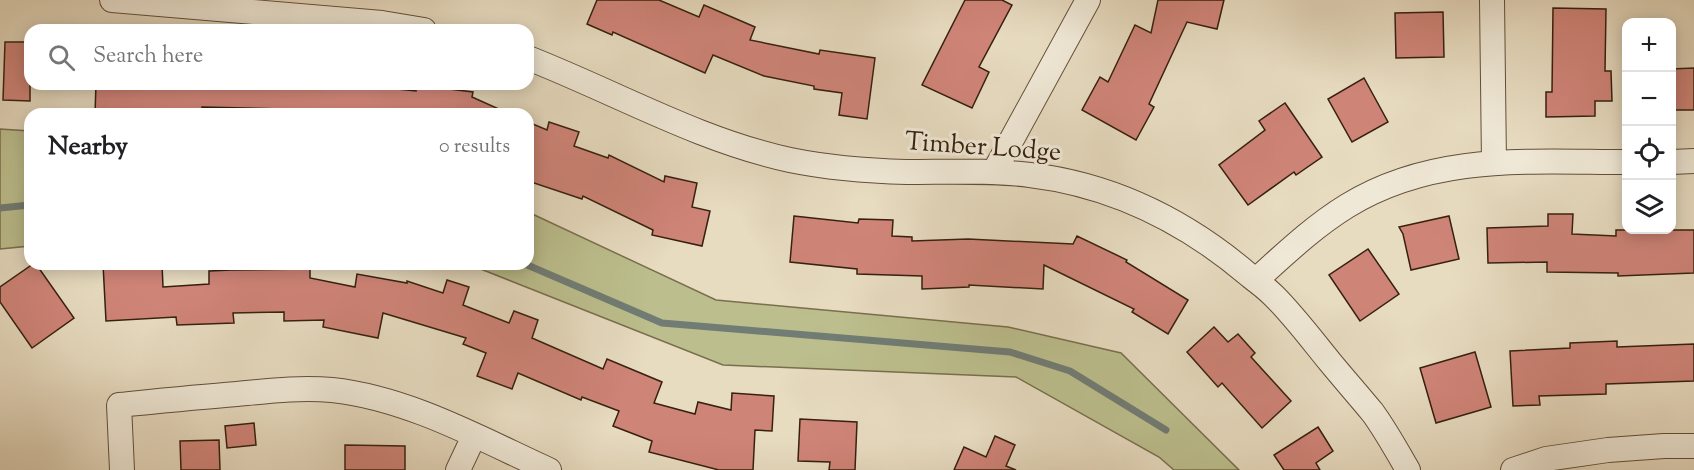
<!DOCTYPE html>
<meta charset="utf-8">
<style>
body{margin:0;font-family:"Sorts Mill Goudy",serif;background:#f2f2f2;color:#202124}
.controls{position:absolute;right:18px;top:18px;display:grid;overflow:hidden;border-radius:12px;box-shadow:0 3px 15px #0003}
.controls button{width:54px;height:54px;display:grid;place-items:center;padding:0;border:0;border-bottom:2px solid #e0e0e0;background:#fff;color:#202124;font:30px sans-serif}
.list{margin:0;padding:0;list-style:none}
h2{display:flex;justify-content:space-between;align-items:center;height:78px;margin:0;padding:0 24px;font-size:26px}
h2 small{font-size:20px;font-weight:400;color:#757577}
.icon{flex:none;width:33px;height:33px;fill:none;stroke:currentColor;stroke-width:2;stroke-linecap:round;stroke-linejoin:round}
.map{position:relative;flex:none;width:1694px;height:470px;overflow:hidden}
.search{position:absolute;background:#fff;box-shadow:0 3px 15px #0003;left:24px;top:24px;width:510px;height:66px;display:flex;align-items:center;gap:15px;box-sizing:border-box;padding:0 21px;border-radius:18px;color:#757577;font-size:22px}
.panel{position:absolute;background:#fff;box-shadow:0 3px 15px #0003;left:24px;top:108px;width:510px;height:162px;border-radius:18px}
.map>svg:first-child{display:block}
.green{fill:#bcbe8d;stroke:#796f4e;stroke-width:1.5}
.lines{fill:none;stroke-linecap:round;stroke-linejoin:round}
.stream{stroke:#707c74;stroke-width:7}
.building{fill:#cf8478;stroke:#36200f;stroke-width:1.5}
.street-casing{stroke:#624f3b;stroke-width:26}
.street{stroke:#efe8d6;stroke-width:24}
.labels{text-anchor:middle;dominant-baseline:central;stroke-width:6;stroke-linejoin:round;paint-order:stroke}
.street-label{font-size:26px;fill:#36200f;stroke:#efe8d6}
</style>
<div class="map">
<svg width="1694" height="470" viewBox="0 0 1694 470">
<rect width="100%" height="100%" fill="#e7dbc0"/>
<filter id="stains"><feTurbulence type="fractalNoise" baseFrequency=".00333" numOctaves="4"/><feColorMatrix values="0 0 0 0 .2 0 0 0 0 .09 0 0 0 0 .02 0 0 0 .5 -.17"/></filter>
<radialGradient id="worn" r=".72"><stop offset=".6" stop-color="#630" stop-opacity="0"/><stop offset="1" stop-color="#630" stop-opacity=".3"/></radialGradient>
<g class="green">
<path d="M0,129L30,131V246L0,249Z"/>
<path d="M528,212L716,300L1008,327L1121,353L1239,470H1174L1159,457L1016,377L723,365L468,264H528Z"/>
</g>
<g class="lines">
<g class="stream">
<path d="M0,208L30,205"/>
<path d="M525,264L662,323L1010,352L1070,371L1166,430"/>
</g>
</g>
<g class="building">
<path d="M597,0H659L699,17L704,5L755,27L750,40L819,54L820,50L875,58L867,119L839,115L842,93L814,89V86L764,76L713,55L705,73L613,32L612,35L587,24Z"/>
<path d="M965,0H1002L1012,5L979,67L989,72L972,108L922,85Z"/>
<path d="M1158,0H1224L1217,29L1187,22L1149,104L1154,107L1136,140L1082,110L1100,77L1108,82L1135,25L1151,33Z"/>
<path d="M1553,8L1606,9L1605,71H1611L1612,101H1595V116L1546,117V92H1552Z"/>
<path d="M1443,12L1444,57L1396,58L1395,13Z"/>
<path d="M5,42H30V101L3,100Z"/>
<path d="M1694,68V110H1673L1671,69Z"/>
<path d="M1364,78L1388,122L1352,142L1328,99Z"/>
<path d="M96,84H258V86L378,84V87L416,91L417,85L473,92L472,97L510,114H283V109L202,107V114H95Z"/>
<path d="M1285,103L1322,157L1296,175L1294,172L1248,205L1219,165L1265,130L1259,121Z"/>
<path d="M528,122L547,130L549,122L579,132L574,146L608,158L609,155L664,182L665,176L697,183L692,207L710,211L702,246L652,235L653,230L583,196L582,199L528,181Z"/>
<path d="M1548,214H1573L1572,234L1616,236V230H1694V273L1618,276V273L1547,272V262L1488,263L1487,228L1548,226Z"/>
<path d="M794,216L858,223L859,219L893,220L892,236L912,237V241L968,239L1073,244L1077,236L1127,260L1126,262L1188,300L1168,334L1132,312L1134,309L1044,265L1043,289L969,285V287L922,289V276L857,274V269L790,262Z"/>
<path d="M1449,216L1459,259L1411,270L1403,234L1399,227Z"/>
<path d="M1368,249L1399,294L1360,321L1329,275Z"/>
<path d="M33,264H36L74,318L32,348L0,302V287Z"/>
<path d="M103,264H162L163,287L209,284V271L231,270L310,269V278L355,287L357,274L407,283V281L443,293L447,280L469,287L463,305L509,323L514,311L538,320L532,338L603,369L607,359L662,382L654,403L695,414L698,402L731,410L732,393L774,396L772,431L755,430L753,470H719L649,452L652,441L613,426L619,411L582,397L581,400L518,373L512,389L477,376L486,353L463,344L466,338L383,313L378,338L323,327L324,320L284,321V312L233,313L234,323L177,325L176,317L106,321Z"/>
<path d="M1214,327L1228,342L1238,334L1255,353L1251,357L1291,401L1262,428L1222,383L1218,387L1187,352Z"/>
<path d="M1617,341V347L1694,344V381L1606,384V394L1539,396L1540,405L1513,406L1510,351L1570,348V343Z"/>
<path d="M1475,352L1491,407L1436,423L1420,368Z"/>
<path d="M800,419L857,422L855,470H829L830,462L798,461Z"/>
<path d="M254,423L256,445L227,448L225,426Z"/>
<path d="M1318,427L1333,451L1316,463L1320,470H1284L1274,455Z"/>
<path d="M995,436L1015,445L1006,466L1016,470H954L964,447L986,457Z"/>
<path d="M219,440L220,470H181L180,441Z"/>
<path d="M345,445L405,446V470H345Z"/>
</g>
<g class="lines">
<defs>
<g id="street">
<path d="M112,0L382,23L424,30"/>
<path d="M1492,0L1494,163"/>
<path d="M528,58C615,92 698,140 790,160C829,168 868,171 907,172C948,172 990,170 1030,175C1113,185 1187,222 1250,276C1258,282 1267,289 1274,296C1294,316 1312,340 1330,362C1344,379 1359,396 1373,413C1386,431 1397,451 1408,470"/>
<path d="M1672,162L1694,161"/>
<path d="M994,172L1088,0"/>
<path d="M1256,280C1285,254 1313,227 1347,206C1433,153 1530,162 1626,162"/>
<path d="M122,470L119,405C159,401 198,397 237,394C268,391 301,387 332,390C408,398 481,439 549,470"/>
<path d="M458,470L474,436"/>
<path d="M1513,470L1546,459L1608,450L1664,446H1694"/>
</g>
</defs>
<use href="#street" class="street-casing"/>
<use href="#street" class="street"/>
</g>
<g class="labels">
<g class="street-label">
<text transform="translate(983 148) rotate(4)">Timber Lodge</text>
</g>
</g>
<rect width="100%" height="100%" filter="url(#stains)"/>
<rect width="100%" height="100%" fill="url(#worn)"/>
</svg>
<div class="controls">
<button>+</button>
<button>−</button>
<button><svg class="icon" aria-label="locate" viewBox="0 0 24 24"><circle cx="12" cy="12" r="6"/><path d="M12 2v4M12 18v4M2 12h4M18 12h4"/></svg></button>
<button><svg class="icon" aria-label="layers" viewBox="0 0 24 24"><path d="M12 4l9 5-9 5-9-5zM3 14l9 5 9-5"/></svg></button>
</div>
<div class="search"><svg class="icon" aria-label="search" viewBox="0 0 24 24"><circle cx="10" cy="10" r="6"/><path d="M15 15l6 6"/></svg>Search here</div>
<section class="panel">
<h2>Nearby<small>0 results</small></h2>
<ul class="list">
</ul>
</section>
</div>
